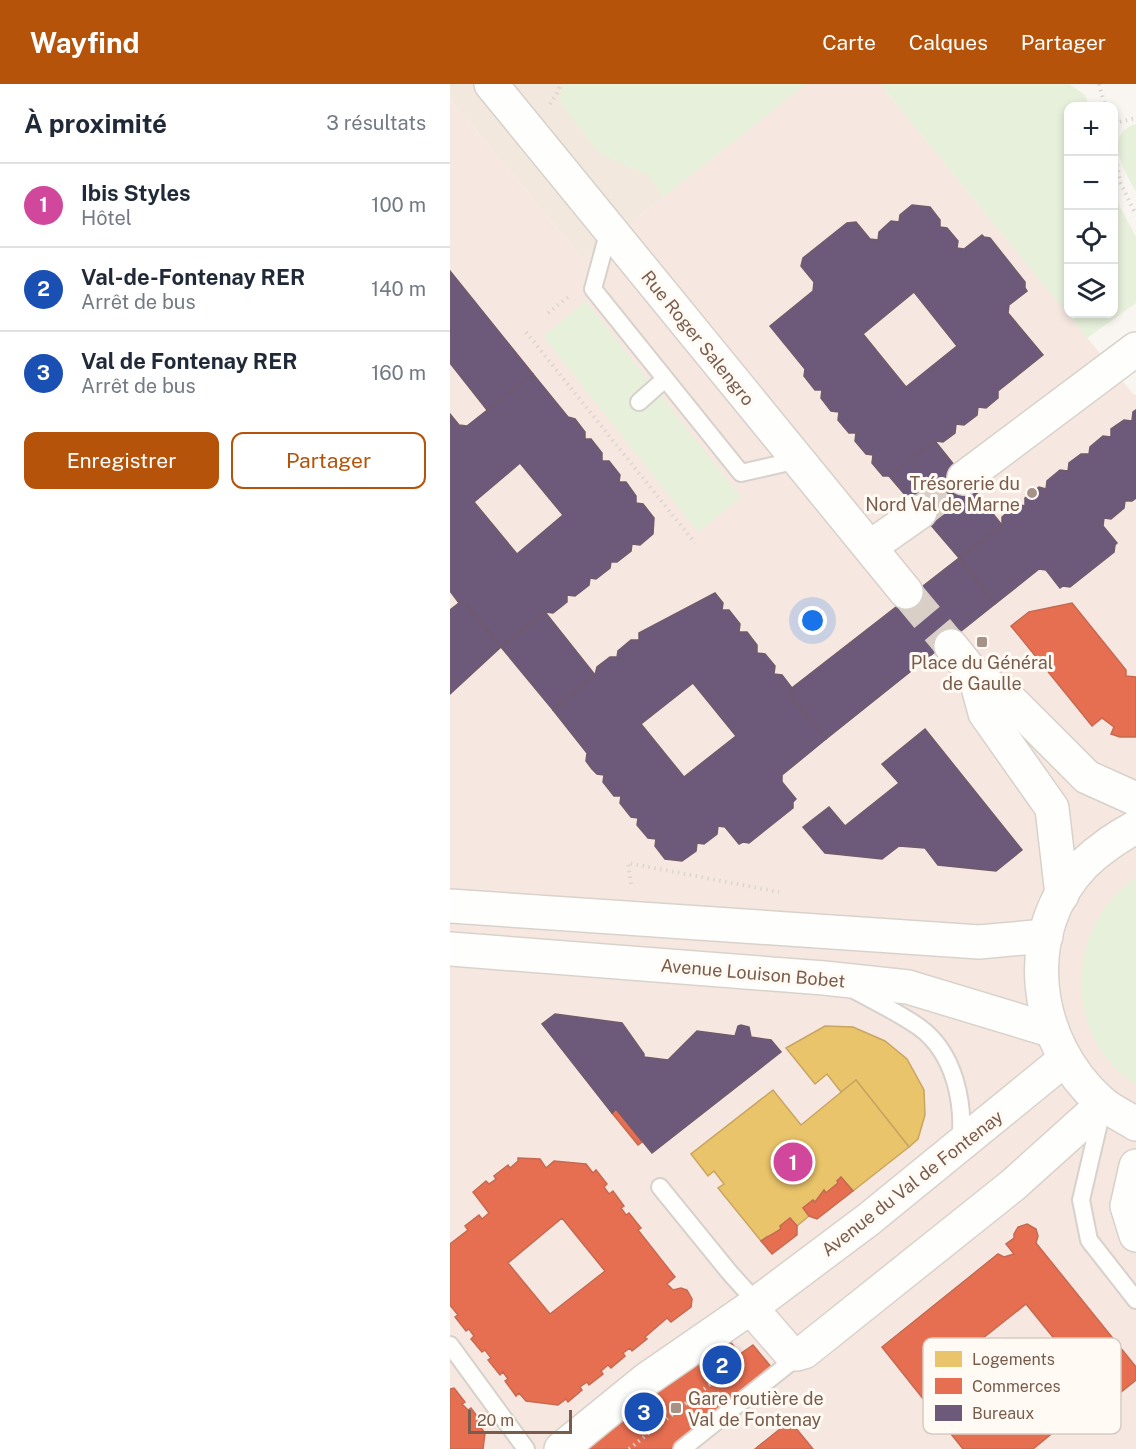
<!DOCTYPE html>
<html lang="fr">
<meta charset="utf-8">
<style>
body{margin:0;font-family:"Public Sans",sans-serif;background:#f2f2f3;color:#1f2937}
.controls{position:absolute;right:18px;top:18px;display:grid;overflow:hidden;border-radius:12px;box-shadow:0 3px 9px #0003}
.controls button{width:54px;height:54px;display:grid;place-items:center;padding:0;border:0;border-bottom:2px solid #e0e1e3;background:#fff;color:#1f2937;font:30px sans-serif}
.scale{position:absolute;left:18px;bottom:15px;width:104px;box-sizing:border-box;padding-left:6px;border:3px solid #7a5c4d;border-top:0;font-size:16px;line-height:21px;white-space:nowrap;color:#7a5c4d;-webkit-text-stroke:4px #fffaf3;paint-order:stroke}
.you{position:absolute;left:363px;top:537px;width:21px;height:21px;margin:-15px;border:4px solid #fff;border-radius:50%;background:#1a73e8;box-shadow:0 0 0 9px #1a73e833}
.badge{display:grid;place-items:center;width:39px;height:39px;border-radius:50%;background:#b45309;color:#fff;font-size:20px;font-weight:700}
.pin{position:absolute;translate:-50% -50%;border:3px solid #fff;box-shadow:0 2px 6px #0006}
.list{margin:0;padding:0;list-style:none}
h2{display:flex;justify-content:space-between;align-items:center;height:78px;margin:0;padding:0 24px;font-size:26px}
h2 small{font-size:20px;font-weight:400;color:#747a83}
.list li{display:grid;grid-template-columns:39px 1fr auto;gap:18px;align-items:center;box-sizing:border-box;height:84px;padding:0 24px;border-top:2px solid #e0e1e3}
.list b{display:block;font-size:22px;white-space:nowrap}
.list p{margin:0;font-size:20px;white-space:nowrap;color:#747a83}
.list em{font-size:20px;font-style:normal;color:#747a83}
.actions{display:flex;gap:12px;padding:18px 24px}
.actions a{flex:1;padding:14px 0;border:2px solid #b45309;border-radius:12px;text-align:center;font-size:21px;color:#b45309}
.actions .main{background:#b45309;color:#fff}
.icon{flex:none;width:33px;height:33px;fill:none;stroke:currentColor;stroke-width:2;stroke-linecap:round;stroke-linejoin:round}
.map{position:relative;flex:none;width:686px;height:1365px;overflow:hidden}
header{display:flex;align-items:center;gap:36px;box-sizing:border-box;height:84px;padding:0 30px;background:#b45309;color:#fff}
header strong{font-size:28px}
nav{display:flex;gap:33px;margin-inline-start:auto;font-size:21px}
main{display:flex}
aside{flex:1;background:#fff}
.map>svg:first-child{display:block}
.residential{fill:#f2e8de}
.commercial{fill:#f6e8e1}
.green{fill:#e7f0db}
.homes{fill:#e9c46a;stroke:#c8a561;stroke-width:1.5}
.shops{fill:#e76f51;stroke:#c66950;stroke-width:1.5;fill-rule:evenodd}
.offices{fill:#6d597a;stroke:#715a6c;stroke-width:1.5;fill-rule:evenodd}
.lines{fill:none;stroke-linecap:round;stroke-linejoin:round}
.street-tunnel{stroke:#d9cfc7;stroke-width:33;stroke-dasharray:33 16;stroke-linecap:butt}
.lane-casing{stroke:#d7d1cb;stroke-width:20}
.street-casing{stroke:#d7d1cb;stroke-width:36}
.secondary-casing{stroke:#d9d2cb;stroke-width:36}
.path{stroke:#dcd5d0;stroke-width:4;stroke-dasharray:1.5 4.5;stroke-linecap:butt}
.lane{stroke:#fefefd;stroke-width:16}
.street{stroke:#fefefd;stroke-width:33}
.secondary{stroke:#fefefd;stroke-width:33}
.poi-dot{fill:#a69286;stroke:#fffaf3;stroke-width:2}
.labels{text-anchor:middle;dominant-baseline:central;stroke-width:6;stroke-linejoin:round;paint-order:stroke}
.street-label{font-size:18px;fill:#7a5c4d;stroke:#fffaf3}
.poi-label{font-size:18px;fill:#7a5c4d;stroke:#fffaf3;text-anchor:end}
.key{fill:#fffaf3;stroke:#d7cbc1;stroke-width:1.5}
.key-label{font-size:16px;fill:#7a5c4d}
</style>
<header>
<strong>Wayfind</strong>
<nav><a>Carte</a><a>Calques</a><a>Partager</a></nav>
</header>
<main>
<aside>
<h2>À proximité<small>3 résultats</small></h2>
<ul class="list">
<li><span class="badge" style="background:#d1479c">1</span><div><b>Ibis Styles</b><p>Hôtel</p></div><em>100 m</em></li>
<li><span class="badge" style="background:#1a4fb4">2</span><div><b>Val-de-Fontenay RER</b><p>Arrêt de bus</p></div><em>140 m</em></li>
<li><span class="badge" style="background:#1a4fb4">3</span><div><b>Val de Fontenay RER</b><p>Arrêt de bus</p></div><em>160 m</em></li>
</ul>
<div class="actions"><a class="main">Enregistrer</a><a>Partager</a></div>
</aside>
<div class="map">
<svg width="686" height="1365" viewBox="0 0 686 1365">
<rect width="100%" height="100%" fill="#f9f5f0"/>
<path class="residential" d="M0,0H356L134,176L0,15Z"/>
<path class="commercial" d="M356,0H430L684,311L686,310V1365H0V15L134,176Z"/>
<g class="green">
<path d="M114,0H356L213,113L199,91L157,73L146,66L109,16Z"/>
<path d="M430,0H619L635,11L639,22H618V230H664V111L686,153V219L637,254Z"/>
<path d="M686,40V107C675,88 652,50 686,40Z"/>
<path d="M136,217L291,413L248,448L93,252Z"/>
<path d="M686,793V1001C611,952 615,842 686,793Z"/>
</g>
<g class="homes">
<path d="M375,942L403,943L435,957L457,975L474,1006L475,1031L468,1055L459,1063L406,996L391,1008L377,990L365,1000L336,964Z"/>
<path d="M406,996L459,1063L403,1107L391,1093L387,1097L388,1099L376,1109L374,1106L365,1118L363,1116L353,1124L359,1132L347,1142L340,1134L330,1142L331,1145L319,1154L317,1152L311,1157L268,1104L274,1100L264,1087L258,1092L241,1070L323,1006L351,1041Z"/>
</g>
<g class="shops">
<path d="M622,519L676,586V592L686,593V653H670L661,650L664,643L652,634L642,642L561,542L579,528Z"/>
<path d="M166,1025L192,1058L188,1061L162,1029Z"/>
<path d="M68,1074L90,1075L96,1084L104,1077L136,1080L143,1089L146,1086L157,1100L154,1103L159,1110L163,1107L174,1122L171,1124L176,1131L179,1129L191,1144L188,1146L225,1193L217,1200L223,1206L231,1204L237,1206L242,1215L241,1223L221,1238L217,1234L195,1253L197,1255L182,1267L180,1264L173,1269L175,1272L161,1284L158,1281L151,1287L153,1290L139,1301L137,1298L130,1303L132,1306L118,1318L116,1315L108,1321L76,1317L69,1309L66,1312L55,1297L58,1295L53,1288L50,1291L38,1276L41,1274L35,1266L32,1268L21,1255L24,1252L19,1245L16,1247L5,1233L8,1231L0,1221V1160L18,1146L15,1142L29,1131L32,1135L39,1129L23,1108L36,1097L39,1100L46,1095L44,1092L58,1081L60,1084L68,1077ZM112,1134L155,1187L100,1230L58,1179Z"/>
<path d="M391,1093L403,1107L367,1135L359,1132L353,1124L363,1116L365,1118L374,1106L376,1109L388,1099L387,1097Z"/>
<path d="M340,1134L347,1142V1151L322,1170L311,1157L331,1145L330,1142Z"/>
<path d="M577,1140L586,1145L588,1152L586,1159L686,1283V1296L650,1325L644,1315L583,1365H513L432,1263L548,1170L554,1173L564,1170L556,1160L564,1154V1150L568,1143ZM576,1220L620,1274L562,1321L518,1266Z"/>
<path d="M274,1250L290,1270L303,1261L322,1284L221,1365H130Z"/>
<path d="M4,1304L15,1318L12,1320L18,1326L21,1324L32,1339L29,1341L35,1349L33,1365H0V1305Z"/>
<path d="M340,1337L363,1365H305Z"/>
</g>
<g class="offices">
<path d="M462,121L480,123L490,136V143L497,144L508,157L507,164L514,165L532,151L534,153L540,154L575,198V204L577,207L559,221L558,229L593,271L548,307V314L536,324L528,323L527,331L514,341L506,340L505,349L493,358L485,357L484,365L471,375H463L462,382L450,392H433L422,379L423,371L416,370L405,357L406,349H399L388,336L389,328L381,327L371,314L372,306H365L354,292L355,285L320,242L363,207L364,198L351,182L353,174L397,139L406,138L420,155L428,156L429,148L441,137L449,138L450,131ZM464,208L507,262L456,303L413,250Z"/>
<path d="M0,187L83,290L37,326L0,279Z"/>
<path d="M83,290L118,333L125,335L135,348V355H141L152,369V377H159L170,391L169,398H176L186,412V419L193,420L204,434L203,450L190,461L182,460L181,467L167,478H161L160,484L146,495L140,494L139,501L125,512L117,511V518L112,522L103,529L95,528L51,563L16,520L9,519L0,507V330L9,341L17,342ZM70,379L113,431L67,470L24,418Z"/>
<path d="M686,326V414L682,417H675L674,424L661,435L654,434L653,442L667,459L665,461L664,468L620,503L613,502L610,504L596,486L589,485L545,520L509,474L552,441V433L567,420L575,422V414L589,403L596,405L597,397L610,386L618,387L619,379L631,370H639L640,363L653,352L661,353V345L674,336L682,337L683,328Z"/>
<path d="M485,357L552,441L509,474L439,392Z"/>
<path d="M509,474L545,520L376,655L341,613L342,604Z"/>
<path d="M265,509L273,519L272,526H279L290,540L289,548H297L307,561V569L315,570L325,582L324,590L332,591L342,604L341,613L376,655L332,691V698L346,715L343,718V724L299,759L293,758L289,760L275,743L268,742L267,750L254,760L247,759L246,767L232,777L215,775L205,762L206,755L198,754L187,741L188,734L181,733L170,719L171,712H164L153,698L154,691L147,690L142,685L136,677L137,669L103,626L145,591L147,583L160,573H167L168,567L181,556H189V549ZM243,599L286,652L234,693L191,640Z"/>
<path d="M9,519L16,520L51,563L0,610V526Z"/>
<path d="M95,528L145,591L103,626L51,563Z"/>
<path d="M475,645L572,766L546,787L488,781L475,764L449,762L432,775L375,769L353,743L379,723L395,742L449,699L432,680Z"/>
<path d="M105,930L172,939L194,970V973L218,976L247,947L285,952L288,942L291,941L299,943L301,953L321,956L331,968L202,1069L166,1025L162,1029L92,940Z"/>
</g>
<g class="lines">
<g class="street-tunnel">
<path d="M470,428L514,394"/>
<path d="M456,508L501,562"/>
</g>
<defs>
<g id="lane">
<path d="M159,146L143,205L291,389L348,376"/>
<path d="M189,318L215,295"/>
<path d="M404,906C426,918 449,929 469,943C505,969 515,1020 510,1061"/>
<path d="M652,1026L631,1116L639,1156L686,1216"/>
<path d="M210,1103L280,1189L307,1219"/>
<path d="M0,1261L76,1365"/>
<path d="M232,1365L351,1270"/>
</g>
<g id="street">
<path d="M41,0L456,508"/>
<path d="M514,394L686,265"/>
<path d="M420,463L470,428"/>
<path d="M501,562L525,592L559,615L637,693L686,715"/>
<path d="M525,592L535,629L602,724L612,811"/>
<path d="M686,1082L677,1122L686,1151"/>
<path d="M111,1365L197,1295L307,1219"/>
</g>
<g id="secondary">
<path d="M686,743C667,753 650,765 634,780C568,848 583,958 651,1018C661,1027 675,1033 686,1040"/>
<path d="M0,822L529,858L596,852"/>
<path d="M0,865L374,894L458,903L600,946"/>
<path d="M614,976L419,1135L307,1219L305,1227L307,1231L341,1270H347L354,1268L563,1101L653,1020"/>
</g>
</defs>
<use href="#lane" class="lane-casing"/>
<use href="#street" class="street-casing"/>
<use href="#secondary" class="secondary-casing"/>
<g class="path">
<path d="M649,0L655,22"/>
<path d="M100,20L109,6L110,0"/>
<path d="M664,39L686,34"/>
<path d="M664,63L670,98L686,131"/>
<path d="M98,229L118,213"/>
<path d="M76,248L245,459"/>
<path d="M181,800L178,779L329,808"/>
<path d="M179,1365L293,1274"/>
</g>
<use href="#lane" class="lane"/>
<use href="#street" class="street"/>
<use href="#secondary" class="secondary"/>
</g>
<g class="poi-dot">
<circle cx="582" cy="409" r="6"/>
<rect x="526" y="552" width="12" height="12" rx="3"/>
<rect x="220" y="1318" width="12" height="12" rx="3"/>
</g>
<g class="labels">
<g class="street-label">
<text transform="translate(248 254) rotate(51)">Rue Roger Salengro</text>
<text transform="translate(303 889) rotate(5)">Avenue Louison Bobet</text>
<text transform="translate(462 1099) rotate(-38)">Avenue du Val de Fontenay</text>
</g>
<g class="poi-label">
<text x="570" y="399">Trésorerie du<tspan x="570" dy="21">Nord Val de Marne</tspan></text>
<text x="532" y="578" text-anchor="middle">Place du Général<tspan x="532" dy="21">de Gaulle</tspan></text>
<text x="238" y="1314" text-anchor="start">Gare routière de<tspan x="238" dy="21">Val de Fontenay</tspan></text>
</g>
</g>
<rect x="473" y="1254" width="198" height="96" rx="9" class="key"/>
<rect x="485" y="1267" width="27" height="16" fill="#e9c46a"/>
<rect x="485" y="1294" width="27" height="16" fill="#e76f51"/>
<rect x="485" y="1321" width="27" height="16" fill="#6d597a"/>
<g class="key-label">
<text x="522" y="1281">Logements</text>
<text x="522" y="1308">Commerces</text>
<text x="522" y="1335">Bureaux</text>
</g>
</svg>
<div class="controls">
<button>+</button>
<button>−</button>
<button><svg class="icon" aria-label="locate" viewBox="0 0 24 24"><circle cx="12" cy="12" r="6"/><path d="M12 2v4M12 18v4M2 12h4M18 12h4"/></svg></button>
<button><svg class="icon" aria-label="layers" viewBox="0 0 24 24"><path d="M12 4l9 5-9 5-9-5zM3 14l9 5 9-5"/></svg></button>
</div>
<div class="scale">20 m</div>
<div class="you"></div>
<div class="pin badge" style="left:343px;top:1078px;background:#d1479c">1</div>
<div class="pin badge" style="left:272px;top:1281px;background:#1a4fb4">2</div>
<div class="pin badge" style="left:194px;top:1328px;background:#1a4fb4">3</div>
</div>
</main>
